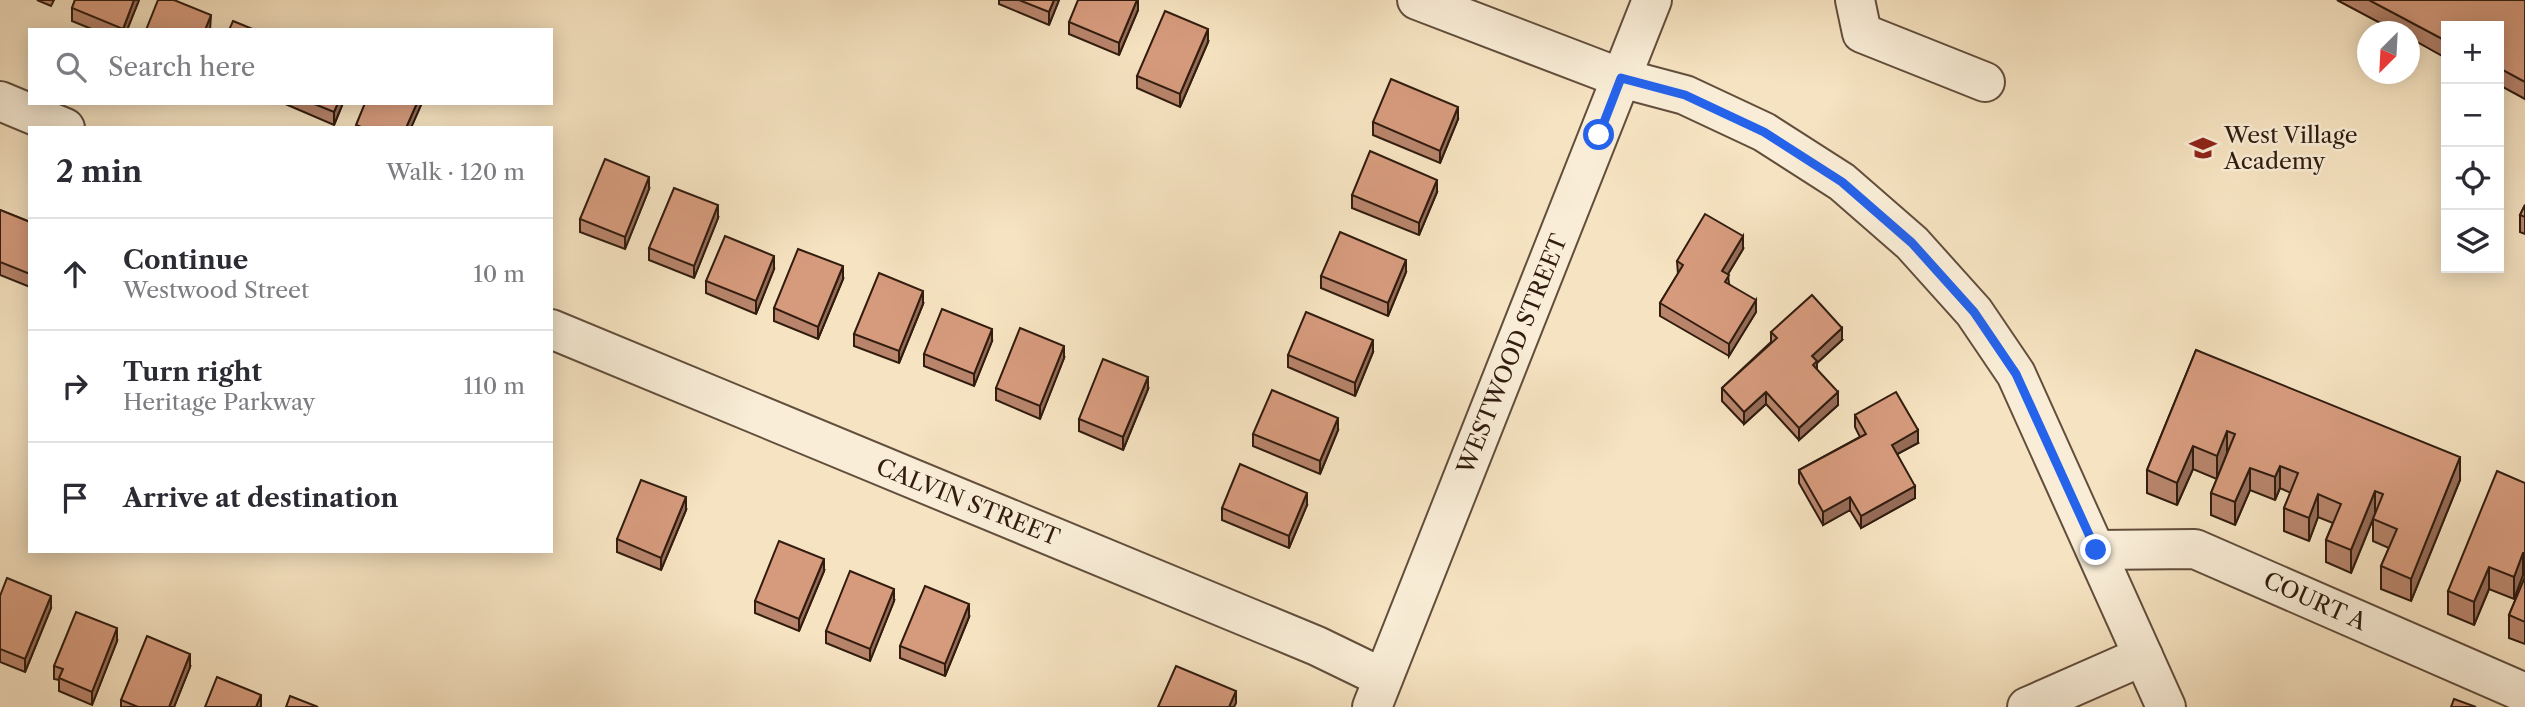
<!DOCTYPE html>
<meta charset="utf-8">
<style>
body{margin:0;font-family:"Libre Caslon Text",serif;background:#f7f7f7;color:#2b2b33}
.controls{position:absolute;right:21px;top:21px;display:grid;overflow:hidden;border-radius:0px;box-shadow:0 4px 18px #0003}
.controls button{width:63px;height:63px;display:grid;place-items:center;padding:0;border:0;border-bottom:2px solid #e1e1e2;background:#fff;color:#2b2b33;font:35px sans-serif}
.compass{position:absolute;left:2357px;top:21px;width:63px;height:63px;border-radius:50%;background:#fff;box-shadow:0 4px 18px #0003;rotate:204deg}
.stop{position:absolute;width:21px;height:21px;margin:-16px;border:5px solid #2563eb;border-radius:50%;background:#fff}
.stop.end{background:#2563eb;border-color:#fff;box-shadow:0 2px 7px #0008}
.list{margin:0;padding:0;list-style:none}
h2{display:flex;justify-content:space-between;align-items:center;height:91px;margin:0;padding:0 28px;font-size:30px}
h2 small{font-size:23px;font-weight:400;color:#7c7c81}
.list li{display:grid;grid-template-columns:46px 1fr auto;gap:21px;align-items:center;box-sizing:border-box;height:112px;padding:0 28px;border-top:2px solid #e1e1e2}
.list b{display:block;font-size:26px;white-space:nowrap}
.list p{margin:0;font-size:23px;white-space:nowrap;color:#7c7c81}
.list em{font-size:23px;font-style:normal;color:#7c7c81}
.icon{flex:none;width:38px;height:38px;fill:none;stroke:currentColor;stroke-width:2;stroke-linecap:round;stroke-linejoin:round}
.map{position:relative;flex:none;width:2525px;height:707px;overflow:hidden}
.search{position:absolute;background:#fff;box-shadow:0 4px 18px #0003;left:28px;top:28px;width:525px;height:77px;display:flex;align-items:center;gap:18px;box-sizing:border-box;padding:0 24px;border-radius:0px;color:#7c7c81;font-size:26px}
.panel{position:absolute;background:#fff;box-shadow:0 4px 18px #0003;left:28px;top:126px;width:525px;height:427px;border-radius:0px}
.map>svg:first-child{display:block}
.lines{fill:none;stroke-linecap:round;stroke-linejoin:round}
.minor-casing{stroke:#624e3c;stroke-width:42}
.minor{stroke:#f9edd7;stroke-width:38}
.wall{fill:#b8856c;stroke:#311c0f;stroke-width:2}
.shaded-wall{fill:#966c58;stroke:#311c0f;stroke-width:2}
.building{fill:#d69b7d;stroke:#311c0f;stroke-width:2}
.route{stroke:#2563eb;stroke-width:9}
.labels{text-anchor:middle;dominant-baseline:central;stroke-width:5;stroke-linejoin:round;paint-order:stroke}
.poi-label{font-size:23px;fill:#311c0f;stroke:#f9edd7;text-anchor:start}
.street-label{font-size:23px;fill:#311c0f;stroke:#f9edd7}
</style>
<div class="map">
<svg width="2525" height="707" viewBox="0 0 2525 707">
<rect width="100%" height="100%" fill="#f6e3c1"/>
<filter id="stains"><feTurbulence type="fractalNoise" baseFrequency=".00286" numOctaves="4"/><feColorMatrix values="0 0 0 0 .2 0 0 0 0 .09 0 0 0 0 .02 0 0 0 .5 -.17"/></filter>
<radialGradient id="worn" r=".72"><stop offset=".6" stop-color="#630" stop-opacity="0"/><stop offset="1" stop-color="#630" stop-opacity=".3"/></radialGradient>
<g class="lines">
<defs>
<g id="minor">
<path d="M1417,0L1621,78L1685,95L1764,132L1842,182L1912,243L1974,312L2016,374L2166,707"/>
<path d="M1855,0L1862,33L1985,82"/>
<path d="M0,101L65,128"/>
<path d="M551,329L1317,646L1383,678"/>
<path d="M2096,550L2195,549L2525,693"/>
<path d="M1372,707L1652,0"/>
<path d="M2027,707L2143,656"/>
</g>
</defs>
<use href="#minor" class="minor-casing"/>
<use href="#minor" class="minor"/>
</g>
<g class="wall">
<path d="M37,0H54L51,6Z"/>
<path d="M75,0H139L127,30H94L72,21V8Z"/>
<path d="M999,0H1059L1049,25L999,4Z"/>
<path d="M1138,0V10L1119,55L1069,34V22Z"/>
<path d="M2337,0H2525V99L2499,85V26H2446V58L2410,38V32H2397Z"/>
<path d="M1208,42L1180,107L1137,88V76Z"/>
<path d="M283,103H343L334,125Z"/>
<path d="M1458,119L1440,163L1373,135V122Z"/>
<path d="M649,189L625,249L580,232V219Z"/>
<path d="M1437,192L1419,235L1352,208V195Z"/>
<path d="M2525,205V234L2520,232V215Z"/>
<path d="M0,210L30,222V287L0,275Z"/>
<path d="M718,218L694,278L649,260V248Z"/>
<path d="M1743,249L1728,274L1729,284L1756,312L1729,356L1660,316V303L1678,274L1677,261Z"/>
<path d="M774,269L756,314L706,293V281Z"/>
<path d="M1406,272L1388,316L1321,288V276Z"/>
<path d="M843,279L818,339L774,321V308Z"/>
<path d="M923,304L899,363L854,346V334Z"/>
<path d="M1771,332L1842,340L1817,363V370L1838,405L1799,440L1766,404L1744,424L1722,401V388L1771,342Z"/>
<path d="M992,341L974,386L924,366V354Z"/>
<path d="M2196,350L2460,480L2411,601L2381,589V566L2389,548L2373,541V519L2375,514L2351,573L2326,562V540L2333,523L2318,517L2309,541L2284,531V508L2291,493L2280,488L2275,500L2250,490L2235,525L2211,515V493L2217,479L2193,469L2177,505L2147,493V470Z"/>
<path d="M1373,352L1355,396L1288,367V355Z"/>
<path d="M1064,358L1040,419L996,400V388Z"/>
<path d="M1148,389L1123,450L1079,431V419Z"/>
<path d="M1855,415L1918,443L1897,454L1915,498L1861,528L1850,510L1823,525L1799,483V470L1860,437L1855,427Z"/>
<path d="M1338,430L1320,474L1253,446V434Z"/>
<path d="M2525,483V576L2523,575L2514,599L2489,589L2474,625L2448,614V591Z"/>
<path d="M1307,505L1289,548L1222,520V508Z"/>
<path d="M686,510L661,570L617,552V539Z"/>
<path d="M824,571L799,631L755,613V601Z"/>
<path d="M2525,577V644L2509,638V615Z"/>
<path d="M0,596L51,608L25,672L0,662Z"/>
<path d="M894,601L870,661L826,643V631Z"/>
<path d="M969,617L945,676L900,658V646Z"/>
<path d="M117,641L92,705L59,691V680L54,679V666Z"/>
<path d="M190,667L174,707H121V700Z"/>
</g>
<g class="shaded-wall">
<path d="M134,0H139L127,30H123Z"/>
<path d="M1054,0H1059L1049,25V12Z"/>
<path d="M1137,0H1138V10L1119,55V43Z"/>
<path d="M211,15L210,30H205Z"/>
<path d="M1208,29V42L1180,107V94Z"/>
<path d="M338,103H343L334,125V112Z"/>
<path d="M417,103H422L411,128H406Z"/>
<path d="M1458,107V119L1440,163V151Z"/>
<path d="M649,177V189L625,249V237Z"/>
<path d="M1437,180V192L1419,235V223Z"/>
<path d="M718,205V218L694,278V266Z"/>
<path d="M1743,236V249L1722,284V271Z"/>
<path d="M774,256V269L756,314V301Z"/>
<path d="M1406,260V272L1388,316V303Z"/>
<path d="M843,266V279L818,339V327Z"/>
<path d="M923,291V304L899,363V351Z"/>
<path d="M1756,300V312L1729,356V344Z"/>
<path d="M1842,328V340L1817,363V373L1813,378L1812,356Z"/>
<path d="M992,329V341L974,386V374Z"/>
<path d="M1373,340V352L1355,396V383Z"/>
<path d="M1064,346V358L1040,419V406Z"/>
<path d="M1148,377V389L1123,450V437Z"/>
<path d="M1766,392V404L1744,424V412Z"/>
<path d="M1838,392V405L1799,440V428Z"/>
<path d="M1338,418V430L1320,474V461Z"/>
<path d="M1918,430V443L1892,457V445Z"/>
<path d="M2227,431V453L2217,479V456Z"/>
<path d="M2193,446V469L2177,505V483Z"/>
<path d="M2460,457V480L2411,601V579Z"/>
<path d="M2280,466V488L2275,500V477Z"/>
<path d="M2250,468V490L2235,525V502Z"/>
<path d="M1915,486V498L1861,528V516Z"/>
<path d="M2375,491V514L2351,573V550Z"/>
<path d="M1307,493V505L1289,548V536Z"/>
<path d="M2318,494V517L2309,541V518Z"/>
<path d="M686,497V510L661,570V558Z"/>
<path d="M1850,497V510L1823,525V512Z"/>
<path d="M2523,553V575L2514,599V577Z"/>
<path d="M824,559V571L799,631V619Z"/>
<path d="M2489,567V589L2474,625V602Z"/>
<path d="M894,589V601L870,661V649Z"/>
<path d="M51,596V608L25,672V659Z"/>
<path d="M969,604V617L945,676V664Z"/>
<path d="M117,628V641L92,705V692Z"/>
<path d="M190,654V667L174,707H169Z"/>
<path d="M1236,691V703L1234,707H1229Z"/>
<path d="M261,695V707H256Z"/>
</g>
<g class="building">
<path d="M75,0H134L123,29L72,8Z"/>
<path d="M158,0H174L211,15L205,30H146Z"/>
<path d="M1019,0H1054L1049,12Z"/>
<path d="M1078,0H1137L1119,43L1069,22Z"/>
<path d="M2369,0H2525V82L2499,68V26H2446V41Z"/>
<path d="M1165,11L1208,29L1180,94L1137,76Z"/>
<path d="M233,21L255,30H229Z"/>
<path d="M1391,79L1458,107L1440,151L1373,122Z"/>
<path d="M312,103H338L334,112Z"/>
<path d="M365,103H417L406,128H364L356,125Z"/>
<path d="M1370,151L1437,180L1419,223L1352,195Z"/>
<path d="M605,159L649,177L625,237L580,219Z"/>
<path d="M674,188L718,205L694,266L649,248Z"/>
<path d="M2525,205V217L2520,215Z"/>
<path d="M0,210L30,222V274L0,262Z"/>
<path d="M1705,214L1743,236L1722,271L1729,275L1725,282L1756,300L1729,344L1660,303L1683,265L1677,261Z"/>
<path d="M1340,232L1406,260L1388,303L1321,276Z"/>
<path d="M725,236L774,256L756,301L706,281Z"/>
<path d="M798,249L843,266L818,327L774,308Z"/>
<path d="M879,273L923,291L899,351L854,334Z"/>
<path d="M1812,295L1842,328L1812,356L1817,361L1813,365L1838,392L1799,428L1766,392L1744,412L1722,388L1777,338L1771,332Z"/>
<path d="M942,309L992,329L974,374L924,354Z"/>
<path d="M1306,312L1373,340L1355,383L1288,355Z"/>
<path d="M1020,328L1064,346L1040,406L996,388Z"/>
<path d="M2196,350L2460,457L2411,579L2381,566L2397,529L2373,519L2383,494L2375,491L2351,550L2326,540L2341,504L2318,494L2309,518L2284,508L2298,473L2280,466L2275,477L2250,468L2235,502L2211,493L2235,434L2227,431L2217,456L2193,446L2177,483L2147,470Z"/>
<path d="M1103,359L1148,377L1123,437L1079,419Z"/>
<path d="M1272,390L1338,418L1320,461L1253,434Z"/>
<path d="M1896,392L1918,430L1892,445L1915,486L1861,516L1850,497L1823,512L1799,470L1866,434L1855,415Z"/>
<path d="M1240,464L1307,493L1289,536L1222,508Z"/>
<path d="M2497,471L2525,483V553H2523L2514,577L2489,567L2474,602L2448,591Z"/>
<path d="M641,480L686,497L661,558L617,539Z"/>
<path d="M779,541L824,559L799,619L755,601Z"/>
<path d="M850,571L894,589L870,649L826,631Z"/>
<path d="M2525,577V622L2509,615Z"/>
<path d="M7,578L51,596L25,659L0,649V596Z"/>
<path d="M925,586L969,604L945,664L900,646Z"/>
<path d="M76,612L117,628L92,692L59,678L63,669L54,666Z"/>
<path d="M147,636L190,654L169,707H138L121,700Z"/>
<path d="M1176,666L1236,691L1229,707H1158Z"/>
<path d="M217,677L261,695L256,707H205Z"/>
<path d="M290,696L318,707H286Z"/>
<path d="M2454,699L2476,707H2451Z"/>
</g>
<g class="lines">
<path class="route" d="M1599,135L1621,78L1685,95L1764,132L1842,182L1912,243L1974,312L2016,374L2096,550"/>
</g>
<defs>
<symbol id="school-bare" viewBox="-9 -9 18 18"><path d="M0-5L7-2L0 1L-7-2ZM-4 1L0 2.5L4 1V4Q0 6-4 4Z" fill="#8f2418" stroke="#f9edd7" stroke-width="2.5" paint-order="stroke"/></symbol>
</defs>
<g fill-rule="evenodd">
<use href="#school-bare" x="2184" y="129" width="38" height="38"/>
</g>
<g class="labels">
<g class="poi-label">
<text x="2224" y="135">West Village<tspan x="2224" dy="26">Academy</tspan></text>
</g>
<g class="street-label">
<text transform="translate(1512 354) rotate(-68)">WESTWOOD STREET</text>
<text transform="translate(968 502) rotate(22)">CALVIN STREET</text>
<text transform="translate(2315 601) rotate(24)">COURT A</text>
</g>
</g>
<rect width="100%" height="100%" filter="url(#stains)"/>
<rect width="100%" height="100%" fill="url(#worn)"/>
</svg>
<div class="controls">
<button>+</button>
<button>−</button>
<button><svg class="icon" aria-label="locate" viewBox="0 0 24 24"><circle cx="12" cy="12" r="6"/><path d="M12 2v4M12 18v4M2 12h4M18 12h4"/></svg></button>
<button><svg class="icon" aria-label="layers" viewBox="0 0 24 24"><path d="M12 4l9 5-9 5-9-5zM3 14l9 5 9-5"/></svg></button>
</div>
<svg class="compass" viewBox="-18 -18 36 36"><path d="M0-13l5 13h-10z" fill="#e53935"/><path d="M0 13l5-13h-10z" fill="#7c7c81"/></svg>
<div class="stop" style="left:1599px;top:135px"></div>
<div class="stop end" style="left:2096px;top:550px"></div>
<div class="search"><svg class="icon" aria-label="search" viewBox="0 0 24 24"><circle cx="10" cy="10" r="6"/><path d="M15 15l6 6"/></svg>Search here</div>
<section class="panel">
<h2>2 min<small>Walk · 120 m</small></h2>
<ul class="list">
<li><svg class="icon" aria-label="ahead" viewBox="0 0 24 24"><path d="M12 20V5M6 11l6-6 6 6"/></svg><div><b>Continue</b><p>Westwood Street</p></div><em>10 m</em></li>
<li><svg class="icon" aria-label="right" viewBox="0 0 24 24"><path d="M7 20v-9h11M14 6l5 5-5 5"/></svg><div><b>Turn right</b><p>Heritage Parkway</p></div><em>110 m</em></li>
<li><svg class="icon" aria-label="arrive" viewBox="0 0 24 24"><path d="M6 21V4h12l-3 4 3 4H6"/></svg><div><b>Arrive at destination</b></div></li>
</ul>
</section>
</div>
